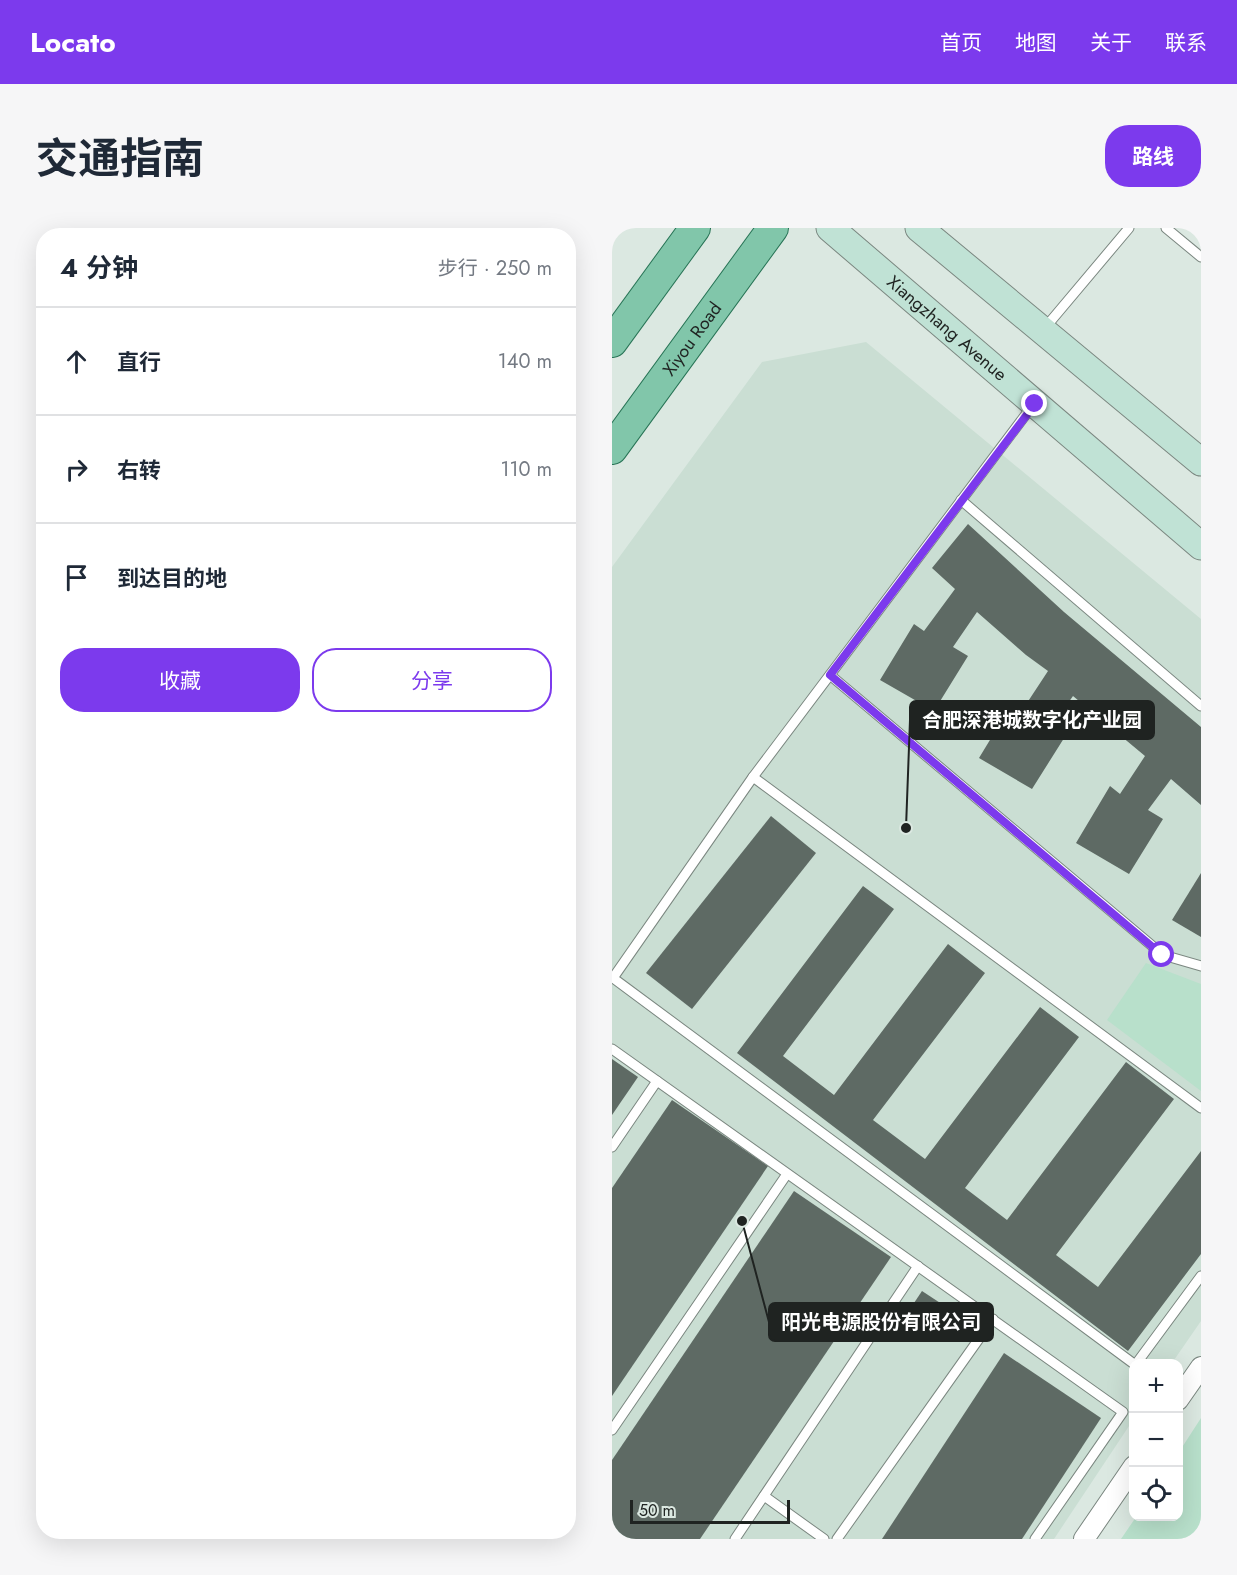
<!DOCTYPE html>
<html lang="zh">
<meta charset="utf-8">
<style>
body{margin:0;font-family:Jost,"Noto Sans SC",sans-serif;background:#f6f6f7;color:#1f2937}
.controls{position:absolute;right:18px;bottom:18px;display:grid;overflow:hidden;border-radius:12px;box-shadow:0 6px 24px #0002}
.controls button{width:54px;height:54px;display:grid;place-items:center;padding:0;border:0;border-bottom:2px solid #e0e1e3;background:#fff;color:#1f2937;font:30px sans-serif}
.scale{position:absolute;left:18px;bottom:15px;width:160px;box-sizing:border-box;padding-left:6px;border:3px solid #1f2321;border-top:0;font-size:16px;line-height:21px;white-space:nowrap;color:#1f2321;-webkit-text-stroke:4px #dbe8e1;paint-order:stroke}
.stop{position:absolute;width:18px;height:18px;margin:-14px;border:4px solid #7c3aed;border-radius:50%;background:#fff}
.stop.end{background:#7c3aed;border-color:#fff;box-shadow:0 2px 6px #0008}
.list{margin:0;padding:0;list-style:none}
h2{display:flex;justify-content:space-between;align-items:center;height:78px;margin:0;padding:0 24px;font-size:26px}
h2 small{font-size:20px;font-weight:400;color:#747a83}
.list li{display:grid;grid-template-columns:39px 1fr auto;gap:18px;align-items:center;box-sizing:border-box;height:108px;padding:0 24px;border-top:2px solid #e0e1e3}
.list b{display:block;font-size:22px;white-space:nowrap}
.list em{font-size:20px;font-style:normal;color:#747a83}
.actions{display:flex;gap:12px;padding:18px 24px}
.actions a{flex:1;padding:14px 0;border:2px solid #7c3aed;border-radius:24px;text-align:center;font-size:21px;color:#7c3aed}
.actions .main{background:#7c3aed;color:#fff}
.icon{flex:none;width:33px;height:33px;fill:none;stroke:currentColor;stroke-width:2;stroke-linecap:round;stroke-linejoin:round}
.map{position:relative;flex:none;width:589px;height:1311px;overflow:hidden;border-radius:24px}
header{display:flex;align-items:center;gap:36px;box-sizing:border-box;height:84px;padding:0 30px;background:#7c3aed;color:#fff}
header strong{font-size:28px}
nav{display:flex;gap:33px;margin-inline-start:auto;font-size:21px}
.intro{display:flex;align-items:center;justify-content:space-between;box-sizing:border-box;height:144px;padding:0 36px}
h1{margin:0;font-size:42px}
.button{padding:15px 27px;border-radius:24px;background:#7c3aed;color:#fff;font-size:21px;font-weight:700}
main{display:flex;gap:36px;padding:0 36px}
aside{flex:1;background:#fff;border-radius:24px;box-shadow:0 6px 24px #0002}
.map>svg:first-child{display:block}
.built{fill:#caded3}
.green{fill:#b8e0cb}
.building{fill:#5e6a64}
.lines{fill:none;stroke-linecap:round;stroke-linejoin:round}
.lane-casing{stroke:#7b8780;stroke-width:11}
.street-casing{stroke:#7b8780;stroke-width:22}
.secondary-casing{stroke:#7b8780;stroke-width:29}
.primary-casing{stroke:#287456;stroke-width:32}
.lane{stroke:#fff;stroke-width:9}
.street{stroke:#fff;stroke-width:20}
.secondary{stroke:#c0e2d5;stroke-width:27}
.primary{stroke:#81c6aa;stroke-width:30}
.route{stroke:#7c3aed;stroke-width:8}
.labels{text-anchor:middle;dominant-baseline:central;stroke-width:6;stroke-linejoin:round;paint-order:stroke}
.street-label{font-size:18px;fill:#1f2321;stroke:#dbe8e1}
.leader{fill:none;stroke:#1f2321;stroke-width:2}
.callout-dot{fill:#1f2321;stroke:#dbe8e1;stroke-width:2}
.callout{fill:#1f2321;stroke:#1f2321;stroke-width:2}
.callout-label{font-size:20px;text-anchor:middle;font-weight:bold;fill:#fff}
</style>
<header>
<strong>Locato</strong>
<nav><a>首页</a><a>地图</a><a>关于</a><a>联系</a></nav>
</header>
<div class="intro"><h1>交通指南</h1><a class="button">路线</a></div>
<main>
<aside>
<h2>4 分钟<small>步行 · 250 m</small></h2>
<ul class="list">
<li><svg class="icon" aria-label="ahead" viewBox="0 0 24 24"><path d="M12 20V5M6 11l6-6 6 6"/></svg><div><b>直行</b></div><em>140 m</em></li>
<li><svg class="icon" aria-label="right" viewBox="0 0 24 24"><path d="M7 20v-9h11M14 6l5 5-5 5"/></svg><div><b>右转</b></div><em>110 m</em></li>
<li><svg class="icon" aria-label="arrive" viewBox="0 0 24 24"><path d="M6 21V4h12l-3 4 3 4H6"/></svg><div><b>到达目的地</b></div></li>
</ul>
<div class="actions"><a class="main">收藏</a><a>分享</a></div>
</aside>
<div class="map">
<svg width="589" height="1311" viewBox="0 0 589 1311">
<rect width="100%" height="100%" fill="#dbe8e1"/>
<path class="built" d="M254,114L589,391V1093L560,1135L522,1136L521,1192L442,1311H0V339L150,134Z"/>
<g class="green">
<path d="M534,735L589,756V863L495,792Z"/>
<path d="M589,1190V1311H509L524,1289L566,1288L567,1224Z"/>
</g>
<g class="building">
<path d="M356,296L452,384L589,499V577L559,551L536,582L551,591L517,646L464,615L498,558L508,566L533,528L461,468L440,498L454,507L420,561L367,530L401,474L411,481L436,443L414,427L365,384L341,419L356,428L322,483L268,452L302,396L312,403L343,361L320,340Z"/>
<path d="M159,588L204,625L80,781L34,745Z"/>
<path d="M589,645V709L560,692Z"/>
<path d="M251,658L282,681L171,828L222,867L336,716L373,745L261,892L313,931L428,779L467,809L353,960L395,992L514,834L562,871L444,1027L486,1059L589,923V1026L516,1123L125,825Z"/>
<path d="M0,831L26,849L0,887Z"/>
<path d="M60,872L156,938L0,1168V960Z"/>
<path d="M182,963L279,1029L88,1311H0V1232Z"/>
<path d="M310,1063L345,1086L326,1114L292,1090Z"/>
<path d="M392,1125L489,1190L410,1311H270Z"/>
</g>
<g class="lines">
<defs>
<g id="lane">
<path d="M554,0L589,29"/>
<path d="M432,101L517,0"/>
<path d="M421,177L141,549L1,750L522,1136"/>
<path d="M349,272L589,478"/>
<path d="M218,447L551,727L589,738"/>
<path d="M141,549L589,880"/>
<path d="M0,821L511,1184L423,1311"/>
<path d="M0,919L45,853"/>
<path d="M524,1136L589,1048"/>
<path d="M0,1202L175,946"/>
<path d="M152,1268L212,1311"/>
<path d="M123,1311L306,1038"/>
<path d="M225,1311L381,1091"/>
</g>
<g id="street">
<path d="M566,1172L589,1139"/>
<path d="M472,1311L522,1238"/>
</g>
<g id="secondary">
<path id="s1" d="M218,0L589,318"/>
<path d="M307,0L589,234"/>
</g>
<g id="primary">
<path d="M0,114L83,0"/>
<path id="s2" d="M0,221L161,0"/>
</g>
</defs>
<use href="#lane" class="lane-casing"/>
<use href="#street" class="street-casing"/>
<use href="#secondary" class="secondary-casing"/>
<use href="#primary" class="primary-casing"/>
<use href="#lane" class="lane"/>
<use href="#street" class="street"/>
<use href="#secondary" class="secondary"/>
<use href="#primary" class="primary"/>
</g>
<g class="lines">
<path class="route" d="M423,176L218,447L550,727"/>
</g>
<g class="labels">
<g class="street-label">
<text stroke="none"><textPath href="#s1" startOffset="154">Xiangzhang Avenue</textPath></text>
<text stroke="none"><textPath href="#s2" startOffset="136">Xiyou Road</textPath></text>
</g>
</g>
<path class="leader" d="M294 600L298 492M130 993L157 1094"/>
<g class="callout-dot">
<circle cx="294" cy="600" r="6"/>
<circle cx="130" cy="993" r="6"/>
</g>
<g class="callout">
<rect x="298" y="473" width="244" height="38" rx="6"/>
<rect x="157" y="1075" width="224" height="38" rx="6"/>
</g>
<g class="callout-label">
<text x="420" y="499">合肥深港城数字化产业园</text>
<text x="269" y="1101">阳光电源股份有限公司</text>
</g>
</svg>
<div class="controls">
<button>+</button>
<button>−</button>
<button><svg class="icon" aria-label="locate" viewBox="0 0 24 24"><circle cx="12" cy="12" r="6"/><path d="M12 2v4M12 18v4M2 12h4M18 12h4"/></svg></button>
</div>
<div class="scale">50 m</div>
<div class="stop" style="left:550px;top:727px"></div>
<div class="stop end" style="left:423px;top:176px"></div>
</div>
</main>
